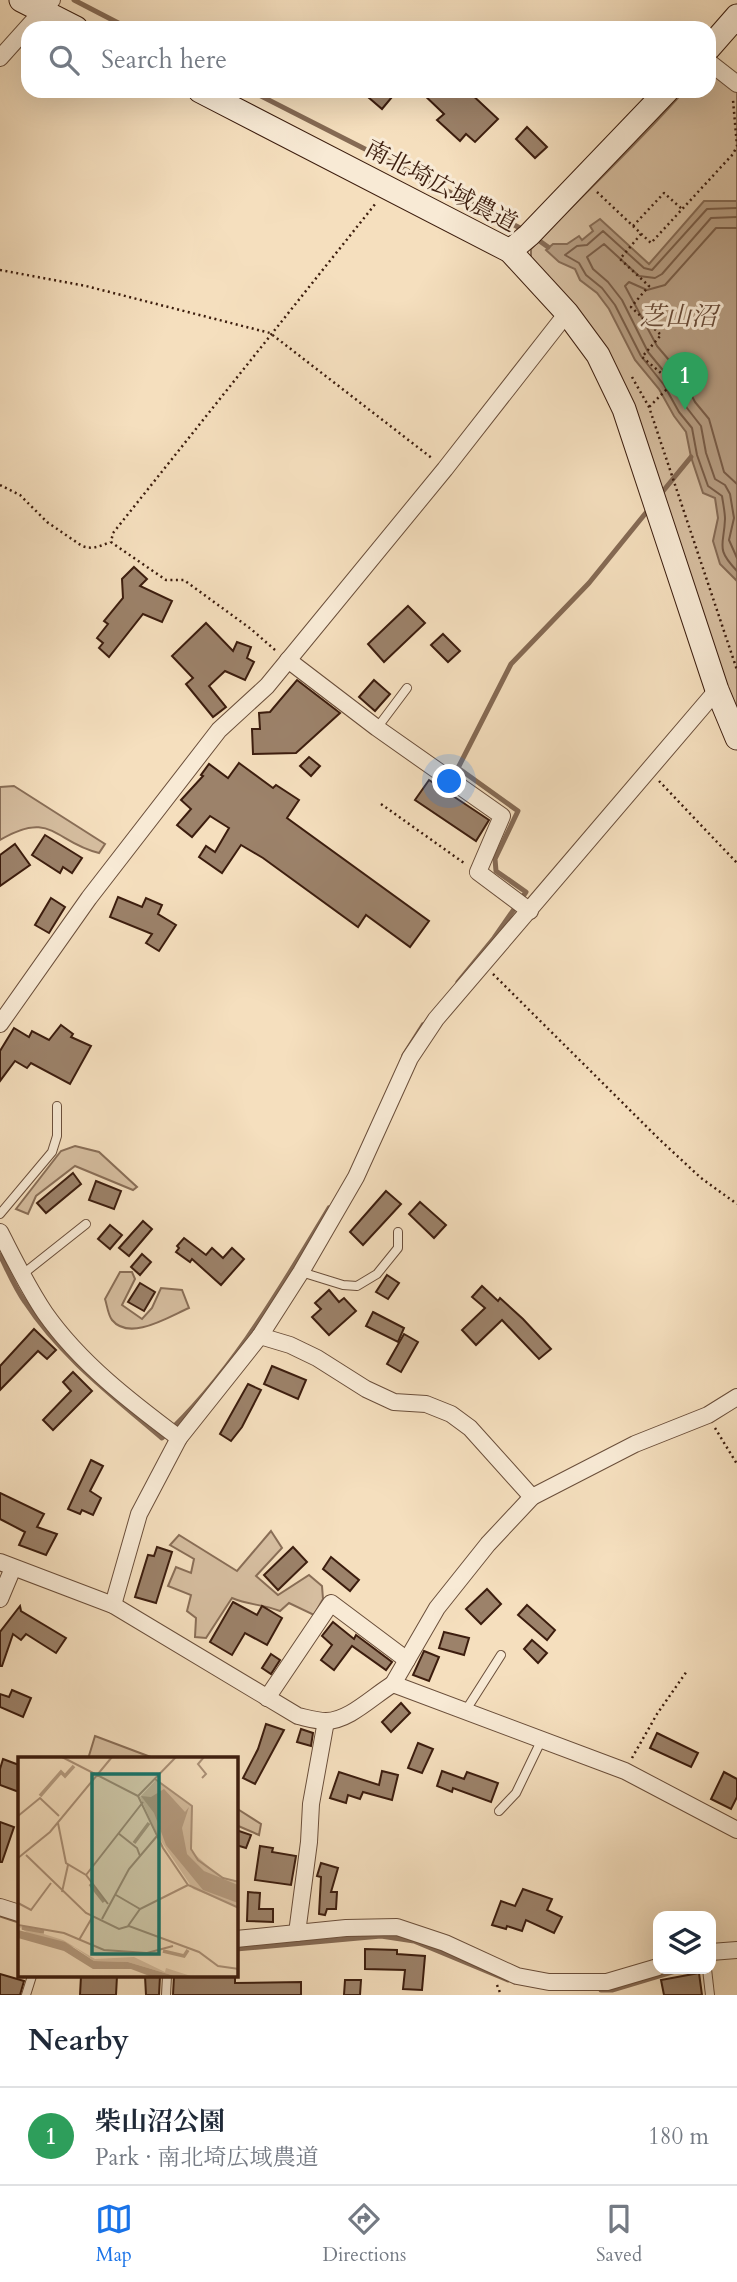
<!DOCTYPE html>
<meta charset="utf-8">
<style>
body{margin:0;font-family:Cardo,"Noto Serif JP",serif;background:#f6f6f7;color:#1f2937}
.controls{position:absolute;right:21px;bottom:21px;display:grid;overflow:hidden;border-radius:14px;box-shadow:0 7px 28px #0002}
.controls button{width:63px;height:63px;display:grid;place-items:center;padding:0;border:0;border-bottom:2px solid #e0e1e3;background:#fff;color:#1f2937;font:35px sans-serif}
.you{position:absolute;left:450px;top:782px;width:24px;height:24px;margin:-18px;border:5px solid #fff;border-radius:50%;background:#1a73e8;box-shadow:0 0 0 10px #1a73e833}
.badge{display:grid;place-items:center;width:46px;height:46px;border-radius:50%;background:#1a73e8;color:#fff;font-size:23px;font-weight:700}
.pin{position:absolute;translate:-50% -58px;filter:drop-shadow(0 2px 4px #0008)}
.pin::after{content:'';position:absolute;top:37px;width:24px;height:21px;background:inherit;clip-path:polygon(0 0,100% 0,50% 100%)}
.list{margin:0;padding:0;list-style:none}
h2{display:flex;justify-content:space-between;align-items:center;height:91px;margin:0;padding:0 28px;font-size:30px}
h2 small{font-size:23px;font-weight:400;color:#747a83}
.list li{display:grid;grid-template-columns:46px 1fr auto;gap:21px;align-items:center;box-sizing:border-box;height:98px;padding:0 28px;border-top:2px solid #e0e1e3}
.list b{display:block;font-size:26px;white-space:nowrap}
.list p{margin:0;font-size:23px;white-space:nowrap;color:#747a83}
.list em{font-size:23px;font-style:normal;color:#747a83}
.icon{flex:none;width:38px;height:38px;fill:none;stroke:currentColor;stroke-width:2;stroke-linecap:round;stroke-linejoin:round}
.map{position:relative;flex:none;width:737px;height:1995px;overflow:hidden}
.search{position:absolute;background:#fff;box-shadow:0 7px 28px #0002;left:21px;right:21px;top:21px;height:77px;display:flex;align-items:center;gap:18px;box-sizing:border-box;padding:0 24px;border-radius:21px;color:#747a83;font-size:26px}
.sheet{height:189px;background:#fff}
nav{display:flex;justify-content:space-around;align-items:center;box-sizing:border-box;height:98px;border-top:2px solid #e0e1e3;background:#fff;font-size:19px;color:#747a83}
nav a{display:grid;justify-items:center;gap:4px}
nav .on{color:#1a73e8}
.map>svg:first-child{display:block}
.green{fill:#d6bea0;stroke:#896e57;stroke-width:2}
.water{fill:#b69d82;stroke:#856a54;stroke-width:2}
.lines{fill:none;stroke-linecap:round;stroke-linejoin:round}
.shore{stroke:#795d48;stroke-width:2}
.stream{stroke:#856a54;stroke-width:5}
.building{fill:#9c826a;stroke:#3c1d0e;stroke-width:2}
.lane-casing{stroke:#6a4e3a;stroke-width:10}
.street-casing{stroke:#6a4e3a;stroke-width:18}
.secondary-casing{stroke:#3c1d0e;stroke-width:25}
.path{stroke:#3c1d0e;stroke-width:2.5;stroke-dasharray:2 3.5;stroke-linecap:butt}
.lane{stroke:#f8ead5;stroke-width:8}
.street{stroke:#f8ead5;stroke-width:16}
.secondary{stroke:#f8ead5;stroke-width:23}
.labels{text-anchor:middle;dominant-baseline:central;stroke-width:6;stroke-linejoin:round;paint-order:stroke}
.street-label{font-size:24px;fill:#3c1d0e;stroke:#f8ead5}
.water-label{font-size:26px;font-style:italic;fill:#674a37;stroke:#f8ead5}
.inset-river{fill:none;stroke:#b69d82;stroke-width:3.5}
.inset-road{fill:none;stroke:#ab9178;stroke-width:2}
.view{fill:#0f766e;fill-opacity:0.15;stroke:#0f766e;stroke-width:3.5}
.inset-edge{fill:none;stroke:#3c1d0e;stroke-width:3.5}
</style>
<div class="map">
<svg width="737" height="1995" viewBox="0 0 737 1995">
<rect width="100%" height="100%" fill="#f5dfbe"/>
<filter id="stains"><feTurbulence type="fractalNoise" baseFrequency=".00286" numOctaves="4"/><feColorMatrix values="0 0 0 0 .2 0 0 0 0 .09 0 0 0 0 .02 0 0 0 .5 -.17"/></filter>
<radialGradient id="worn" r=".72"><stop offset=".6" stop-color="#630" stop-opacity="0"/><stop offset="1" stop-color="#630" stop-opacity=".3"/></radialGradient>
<g class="green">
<path d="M709,70L737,89V717L641,431L531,263V249C581,196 636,146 684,91H709Z"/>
<path d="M14,786L105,844L99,853C55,843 52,809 0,840V787Z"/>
<path d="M75,1146L99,1152L137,1187L133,1190L75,1166L36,1196L28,1214L16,1209L61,1151Z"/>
<path d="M120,1272H132L135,1279L122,1305L142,1319L152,1308L161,1288L182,1290L189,1308C170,1316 130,1342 112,1320C108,1315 107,1305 105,1299Z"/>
<path d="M271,1531L282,1548L256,1576L278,1595L309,1575L322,1586L323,1599L314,1615L289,1603L280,1611C262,1604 248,1605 232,1598L206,1638L195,1637L196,1618L187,1611L191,1595L168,1586L176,1567L191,1573L194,1559L170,1545L179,1535L237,1571Z"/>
<path d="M95,1736L156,1759H88Z"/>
<path d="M236,1808L261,1824L259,1835L236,1825Z"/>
</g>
<path class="water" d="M704,201H737V581L720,564L713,541L718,518L715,498L703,493L691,457L686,432L674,416L659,389L635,360L609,309L597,293L580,280L575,269L559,262L546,250L553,244H567L579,236L582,240L593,231L590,226L600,219L649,264Z"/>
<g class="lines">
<g class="shore">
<path d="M737,208L707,209L652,270L644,268L603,231L587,245L577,246L565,255L579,263L586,275L602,288L615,305L641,356L664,385L679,412L692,428L697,455L708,486L722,496C723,503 725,512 725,519C724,546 715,548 737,571"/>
<path d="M737,217L711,218L662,274L655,278L639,276L604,244L587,257L593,269L608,282L622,300L648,352L671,380L687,408L701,426L706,453L715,479L725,485L730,494L734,518L729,540L737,558"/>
<path d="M737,228H716L665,285L647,290L629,282L625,286L657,346L680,373L695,402L709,419L724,472L737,484"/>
</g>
<g class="stream">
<path d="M74,0L128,28"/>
<path d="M251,91L526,231"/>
<path d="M534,237L548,247"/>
<path d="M659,496L691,457"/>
<path d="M458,982L494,938L526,892L496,871L495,859L518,811L458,768L511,664L589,583L649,509"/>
<path d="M404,1055L423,1025"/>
<path d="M0,1255C8,1271 15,1288 25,1302C61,1357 113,1396 162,1438C232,1373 280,1289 329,1208"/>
<path d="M0,1915L19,1921"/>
<path d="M236,1949L381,1936L414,1941L508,1980"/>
<path d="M601,1990H612L682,1969"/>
</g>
</g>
<g class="building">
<path d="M361,91H397L382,109Z"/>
<path d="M420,91H468L498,119L475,142L466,134L460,141L437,120L444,114Z"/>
<path d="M527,127L547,147L535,158L516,139Z"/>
<path d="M134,567L147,579L140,586L172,601L162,622L143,614L109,657L99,648L103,643L97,638L108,624L104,621L123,598L122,579Z"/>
<path d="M408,606L425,623L384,662L368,644Z"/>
<path d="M206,623L233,651L237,642L251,647L247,658L254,662L245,680L225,671L209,686L226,707L213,717L186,684L193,678L172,656Z"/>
<path d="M443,634L460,651L448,662L431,645Z"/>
<path d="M297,680L340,713L296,753L253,754L252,729H260L259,713L270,712Z"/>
<path d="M374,680L390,694L375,711L359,697Z"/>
<path d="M309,757L320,766L311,776L300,766Z"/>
<path d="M239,763L273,788L276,785L299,800L287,818L429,921L410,947L366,915L358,927L263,858L241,845L222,873L199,857L206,846L215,852L229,828L210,816L192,837L177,825L191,809L181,800L203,776L201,775L209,764L228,778Z"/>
<path d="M429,780L489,820L476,841L415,800Z"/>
<path d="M45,835L82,858L72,873L63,867L60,873L32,855Z"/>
<path d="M15,844L30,865L0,886V855Z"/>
<path d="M118,897L142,907L146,898L162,905L158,914L176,925L159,951L146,943L152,934L110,917Z"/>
<path d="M51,898L65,907L49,933L35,925Z"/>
<path d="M61,1025L73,1034L71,1037L91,1046L70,1084L31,1063L27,1068L15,1061L0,1081V1051L14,1028L29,1037L32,1031L49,1040Z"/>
<path d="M73,1173L81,1184L46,1213L37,1203Z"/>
<path d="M96,1181L121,1191L114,1209L89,1200Z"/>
<path d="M386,1191L401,1204L363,1245L350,1232Z"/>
<path d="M420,1202L446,1225L434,1238L409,1214Z"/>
<path d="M143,1221L152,1229L129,1256L119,1248Z"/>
<path d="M110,1225L122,1235L110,1249L98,1239Z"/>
<path d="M184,1238L206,1255L212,1248L223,1258L232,1248L244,1259L221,1285L192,1259L190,1262L176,1252L179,1248L177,1246Z"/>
<path d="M142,1254L151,1262L140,1275L131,1267Z"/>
<path d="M387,1275L399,1283L388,1299L376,1292Z"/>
<path d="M140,1283L155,1292L144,1311L128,1302Z"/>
<path d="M482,1286L498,1301L500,1298L523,1319L551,1349L539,1359L502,1320L476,1345L462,1330L485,1308L472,1297Z"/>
<path d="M329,1290L339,1302L344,1298L356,1311L329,1335L312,1317L321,1309L315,1303Z"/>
<path d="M373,1312L404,1328L398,1342L366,1326Z"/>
<path d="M34,1329L56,1350L47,1359L38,1351L0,1390V1366Z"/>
<path d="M404,1334L418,1342L401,1372L387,1364Z"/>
<path d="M272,1366L306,1380L298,1399L264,1384Z"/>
<path d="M73,1372L92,1391L53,1430L43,1420L71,1391L63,1382Z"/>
<path d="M248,1384L261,1390L242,1427L231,1441L220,1434Z"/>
<path d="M91,1460L103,1466L90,1491L101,1498L93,1515L82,1510L80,1514L68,1509Z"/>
<path d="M0,1493L44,1514L37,1527L57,1534L46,1555L19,1545L25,1532L0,1519Z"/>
<path d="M157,1547L172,1552L156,1603L135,1597L148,1555L154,1556Z"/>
<path d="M293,1547L307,1562L278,1590L264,1575Z"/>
<path d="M331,1557L359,1580L350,1591L323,1569Z"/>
<path d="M487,1589L501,1604L481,1624L466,1609Z"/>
<path d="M233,1602L257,1615L262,1606L282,1618L267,1645L245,1633L232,1655L210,1642Z"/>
<path d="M527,1605L555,1630L547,1640L518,1615Z"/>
<path d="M20,1606L21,1611L66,1638L56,1653L26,1634L21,1640L13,1634L2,1666H0V1632Z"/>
<path d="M333,1622L354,1639L356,1635L392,1662L386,1670L352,1646L334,1670L321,1660L332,1645L322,1636Z"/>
<path d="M444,1632L469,1638L464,1655L439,1648Z"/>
<path d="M532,1640L547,1653L538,1663L524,1649Z"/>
<path d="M424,1651L439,1657L429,1681L413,1675Z"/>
<path d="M271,1654L280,1660L271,1674L262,1668Z"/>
<path d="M12,1690L31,1698L23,1717L0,1707V1694L9,1697Z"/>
<path d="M401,1703L410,1713L391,1732L382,1722Z"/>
<path d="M266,1724L284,1730L255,1784L243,1778L258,1749Z"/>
<path d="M301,1729L313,1733L311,1746L297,1742Z"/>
<path d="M657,1733L698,1753L691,1767L650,1748Z"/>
<path d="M418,1743L433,1749L422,1773L408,1768Z"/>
<path d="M3,1759L19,1765V1792L0,1785V1769Z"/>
<path d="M382,1771L398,1775L392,1800L363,1792L360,1799L348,1795L346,1803L330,1798L339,1772L379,1785Z"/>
<path d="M442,1771L464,1779L467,1772L498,1783L491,1802L453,1788L452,1792L437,1786Z"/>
<path d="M724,1772L737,1779V1797L731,1809L711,1799Z"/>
<path d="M0,1822L14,1827L2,1862H0Z"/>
<path d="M236,1830L251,1835L246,1848L236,1845Z"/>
<path d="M260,1846L273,1848L272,1852L296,1856L291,1885L255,1880Z"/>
<path d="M321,1863L338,1868L331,1892H337L336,1909H327L325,1915L319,1914L321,1877L317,1876Z"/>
<path d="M523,1889L552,1899L547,1910L562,1917L554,1933L526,1920L522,1931L507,1926L506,1929L492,1925L501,1901L515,1906Z"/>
<path d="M248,1892L260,1893L259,1909H273V1922L247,1921Z"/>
<path d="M365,1949L397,1950V1954L425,1956L422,1990L403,1989L405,1970L365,1969Z"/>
<path d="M699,1973L702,1995H664L661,1980Z"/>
<path d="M0,1974L24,1981L20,1995H0Z"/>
<path d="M81,1976H117L116,1995H80Z"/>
<path d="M145,1976H160L159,1995H146Z"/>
<path d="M174,1976H235V1983L301,1982V1995H173Z"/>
<path d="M345,1980H361L360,1995H344Z"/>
</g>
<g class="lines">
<defs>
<g id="lane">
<path d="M377,728L407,688"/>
<path d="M0,1214L52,1152L57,1136V1106"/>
<path d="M301,1272L343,1285L357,1286L377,1274L398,1248V1232"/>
<path d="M23,1274L86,1224"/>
<path d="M466,1710L501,1655"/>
<path d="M499,1811L516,1793L542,1739"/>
<path d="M707,1969L710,1995"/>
<path d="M26,1995L32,1976"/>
<path d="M166,1995L167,1976"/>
</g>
<g id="street">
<path d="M0,58L52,0"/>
<path d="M709,62L737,84"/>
<path d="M288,660L377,728L502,816L478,872L530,911"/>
<path d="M0,1024L89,898L219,730L267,686L445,469L567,313"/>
<path d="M0,1232C14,1259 28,1288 45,1313C80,1363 131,1402 179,1438"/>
<path d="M260,1336L290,1345L317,1358L366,1389L394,1402L426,1404L451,1414L470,1428L532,1497"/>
<path d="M0,1562L113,1605L298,1716C307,1718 317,1721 326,1721C349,1721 373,1696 393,1684L625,1771L737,1830"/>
<path d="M0,1599L13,1568"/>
<path d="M113,1605L139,1514L179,1438L260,1336L301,1272L356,1177L410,1058L436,1019L717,690"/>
<path d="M393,1684L437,1608L488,1544L532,1497L635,1444L708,1415L737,1397"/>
<path d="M267,1698L331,1603L407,1660"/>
<path d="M0,1907L19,1913"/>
<path d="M297,1933L309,1842L311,1804L326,1721"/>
<path d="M236,1939L346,1928L397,1927L445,1943L517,1976L549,1982H607L658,1967"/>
<path d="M711,1952L737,1950"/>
</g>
<g id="secondary">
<path d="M21,0L76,28"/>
<path d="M709,48L737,16"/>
<path d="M200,91L510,251L567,313L598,355L624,409L717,690L737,738"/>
<path d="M510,251L529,235L667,91"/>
</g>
</defs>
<use href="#lane" class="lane-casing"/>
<use href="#street" class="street-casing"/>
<use href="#secondary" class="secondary-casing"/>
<g class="path">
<path d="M597,192L651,243L733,154L737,146L733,100"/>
<path d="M633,226L664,193L682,209"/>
<path d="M641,234L620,259L649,286L631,307L661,335L642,357L673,383L649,407"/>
<path d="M0,270L86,286L270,333L433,459"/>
<path d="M632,377L649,407L737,670"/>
<path d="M0,485L20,495L47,522L82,546C92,550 101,546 110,542"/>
<path d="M275,650L251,629L184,580H166L118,547L111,542L113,533L376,203"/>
<path d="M659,781L737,863"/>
<path d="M381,804L464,863"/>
<path d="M493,974L659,1139L701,1178L737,1204"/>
<path d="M715,1428L737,1464"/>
<path d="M632,1758L657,1714L687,1671"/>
<path d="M497,1985L501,1995"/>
</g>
<use href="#lane" class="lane"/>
<use href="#street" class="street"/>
<use href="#secondary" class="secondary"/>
</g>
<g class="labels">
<g class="street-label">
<text transform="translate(441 186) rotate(28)">南北埼広域農道</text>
</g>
<g class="water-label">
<text x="678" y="316">芝山沼</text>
</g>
</g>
<g transform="translate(18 1757)">
<rect width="220" height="220" fill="#f5dfbe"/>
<path d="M138,23L173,49V94L205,122L220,126V150L175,132L141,81L122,40ZM0,169L45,183L77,202L116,200L147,215L148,211L176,220H160L110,205L76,204L56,190L15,180Z" fill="#d6bea0"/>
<path d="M146,32L167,55L171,50L164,71L169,97L186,114L220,128V146L185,133L148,88L136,56L123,39L133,40ZM0,173L47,185L76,204L110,205L160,220H134L113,212H75L46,194L0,181Z" fill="#b69d82"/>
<path class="inset-river" d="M22,39L43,15L47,19L56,9M116,86L131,66M72,127L86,145M4,171L26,175M145,194L166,199L170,193"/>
<path class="inset-road" d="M44,0L120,39L145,91L170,128L221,151M184,21L188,17L180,7L186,0M137,22L174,49L173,92L180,103L205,121L221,125M120,39L158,0M0,59L22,41L41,59M40,66L48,106L68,118L90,147M100,76L119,91L122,99M8,98L68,156L101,172L111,169L181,195L200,209L221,212M0,101L32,75L94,0M68,118L125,45M44,135L50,108M98,138L122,152M0,146L13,153L33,126M84,162L111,112L139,79M0,168L46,176L86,193L129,196L155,189M110,169L122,152L170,128M61,183L75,159"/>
<path class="view" d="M74,17H141V197H74Z"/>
<rect width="220" height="220" class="inset-edge"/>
</g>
<rect width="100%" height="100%" filter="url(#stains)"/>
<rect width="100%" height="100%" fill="url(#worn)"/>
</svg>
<div class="controls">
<button><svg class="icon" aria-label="layers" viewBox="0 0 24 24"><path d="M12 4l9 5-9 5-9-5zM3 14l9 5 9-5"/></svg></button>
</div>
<div class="you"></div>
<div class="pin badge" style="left:685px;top:410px;background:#2e9e5b">1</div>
<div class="search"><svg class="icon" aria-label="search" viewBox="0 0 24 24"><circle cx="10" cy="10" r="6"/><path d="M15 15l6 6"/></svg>Search here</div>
</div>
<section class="sheet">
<h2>Nearby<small></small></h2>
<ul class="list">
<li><span class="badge" style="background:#2e9e5b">1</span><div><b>柴山沼公園</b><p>Park · 南北埼広域農道</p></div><em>180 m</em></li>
</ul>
</section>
<nav>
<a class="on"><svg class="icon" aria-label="map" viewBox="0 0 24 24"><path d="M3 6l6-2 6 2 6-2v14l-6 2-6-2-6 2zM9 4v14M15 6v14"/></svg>Map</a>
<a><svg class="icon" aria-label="directions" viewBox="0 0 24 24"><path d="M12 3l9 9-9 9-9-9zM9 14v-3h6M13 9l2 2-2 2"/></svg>Directions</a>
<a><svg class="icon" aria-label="saved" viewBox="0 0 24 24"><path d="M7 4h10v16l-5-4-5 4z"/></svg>Saved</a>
</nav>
